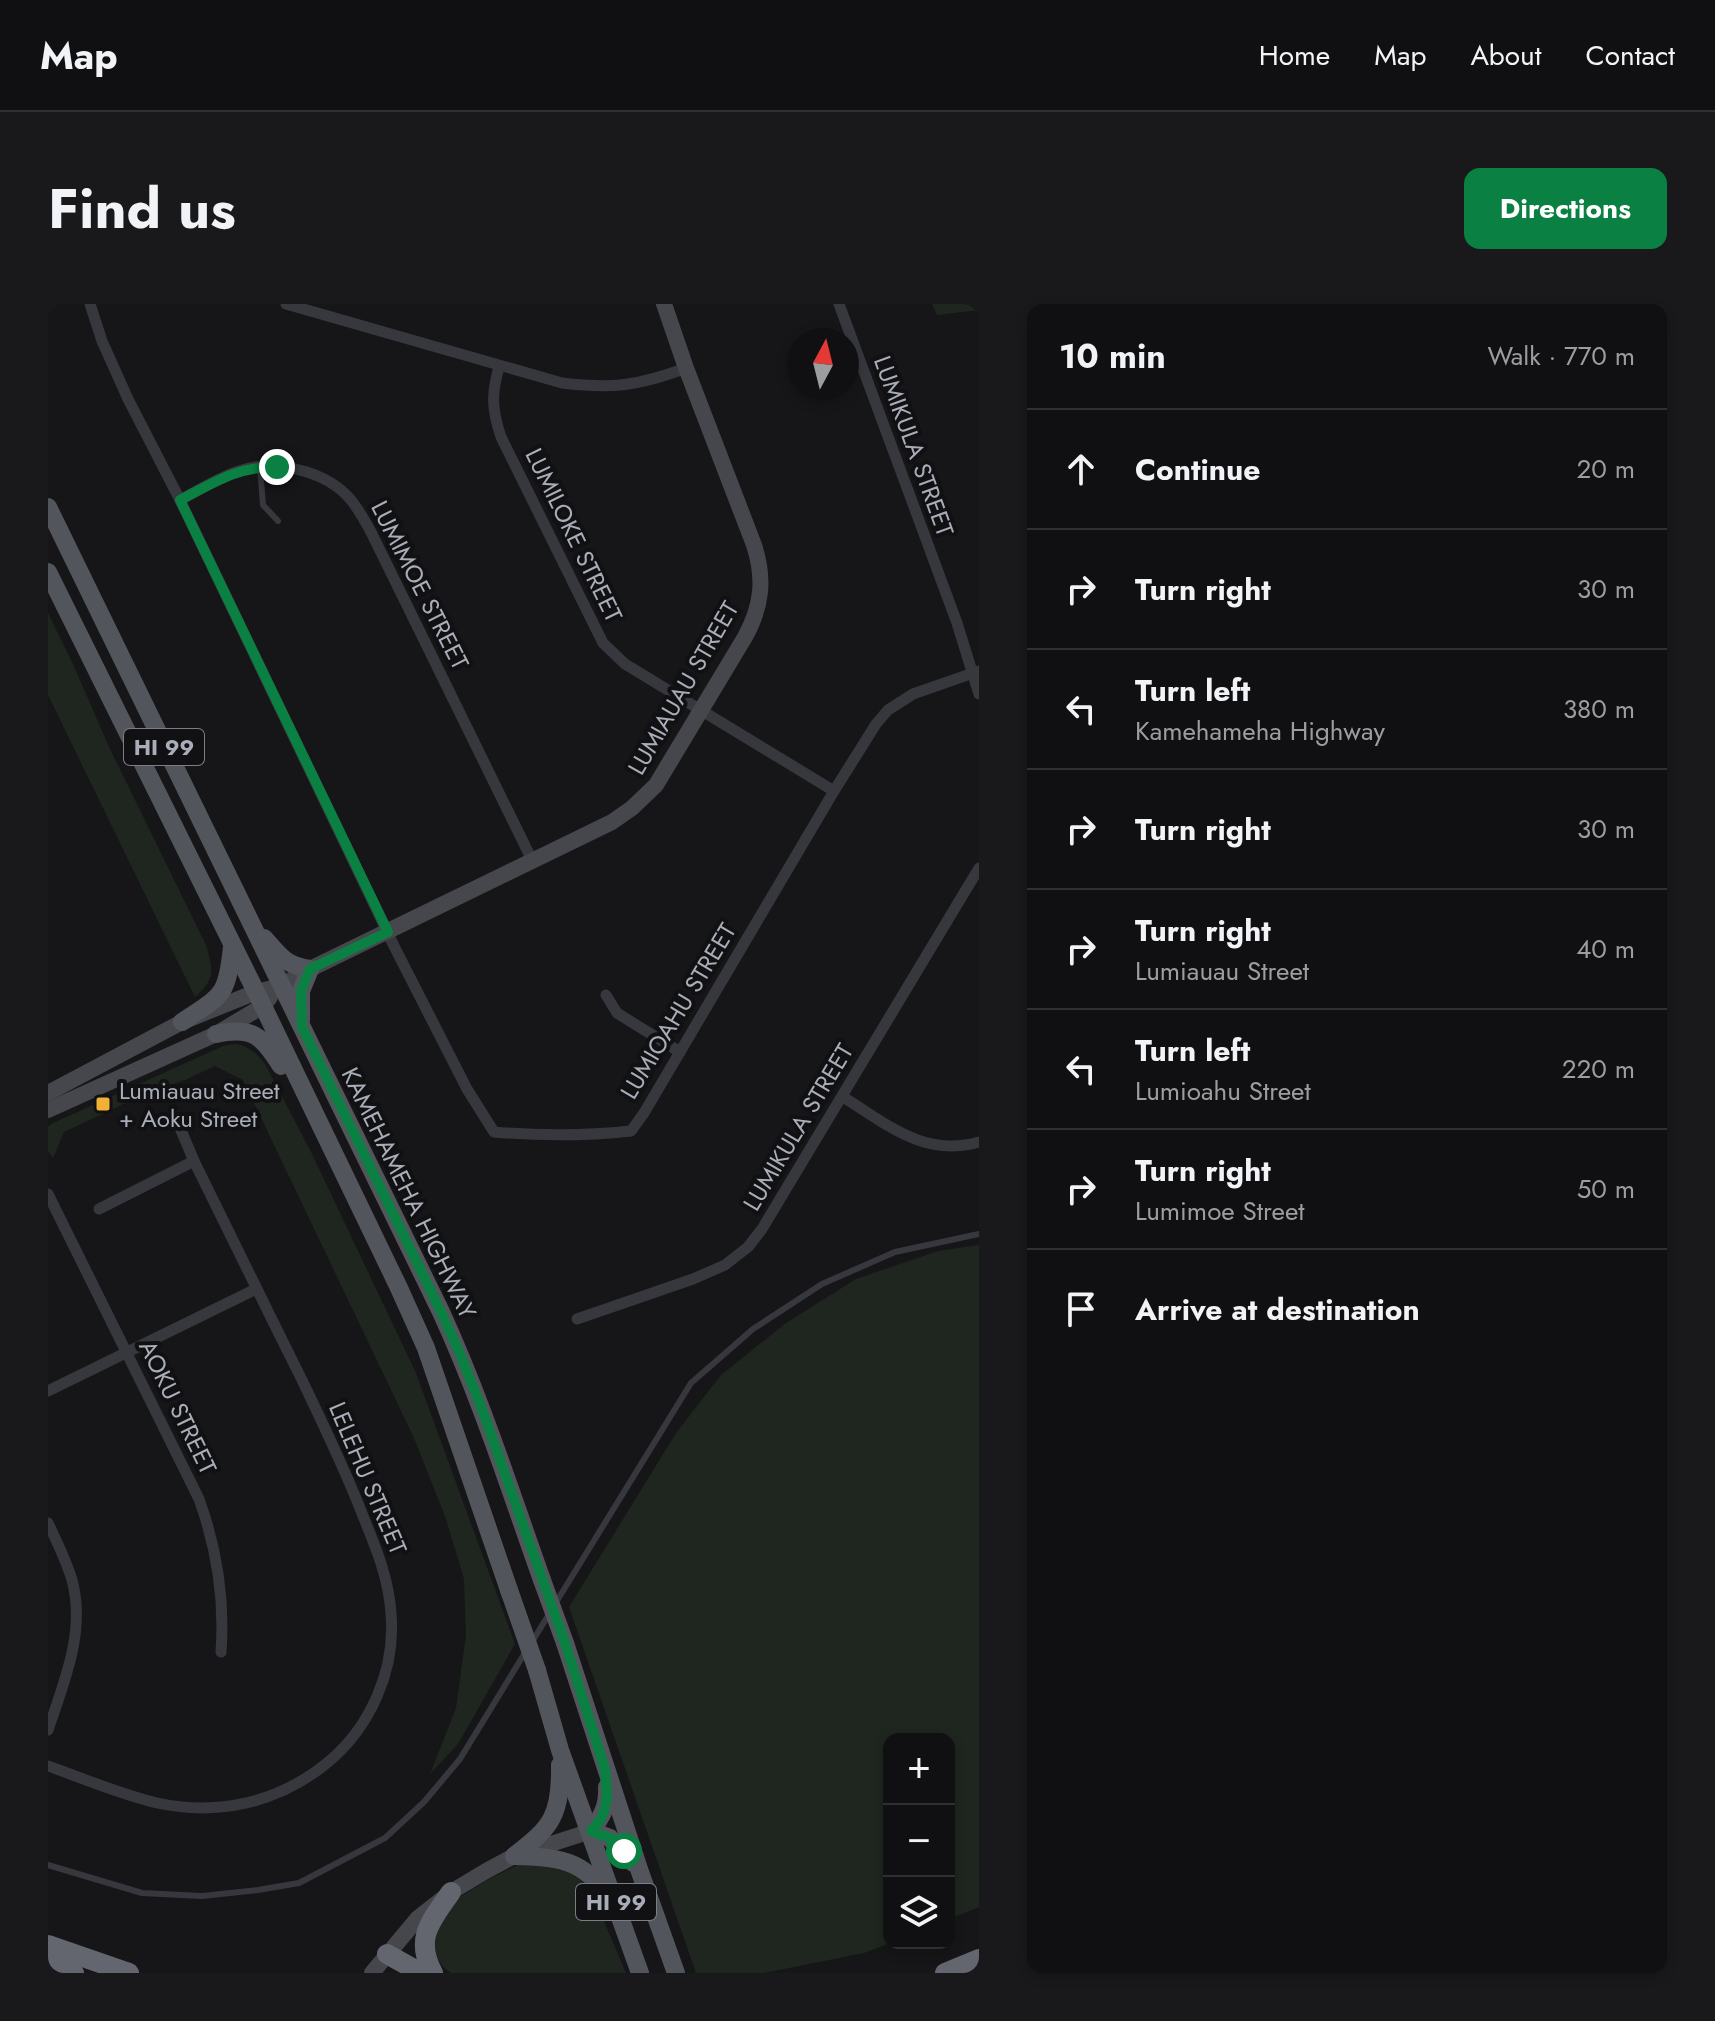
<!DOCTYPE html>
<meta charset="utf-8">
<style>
body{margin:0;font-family:Jost,sans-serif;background:#19191b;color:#f1f3f6}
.controls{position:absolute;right:24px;bottom:24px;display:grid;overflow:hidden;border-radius:16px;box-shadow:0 4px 12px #0003}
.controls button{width:72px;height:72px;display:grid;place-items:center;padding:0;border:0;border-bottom:2px solid #303032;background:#101012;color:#f1f3f6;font:40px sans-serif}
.compass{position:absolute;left:739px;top:24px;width:72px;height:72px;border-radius:50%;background:#101012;box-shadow:0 4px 12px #0003;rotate:7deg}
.stop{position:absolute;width:24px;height:24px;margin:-18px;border:6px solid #0b8043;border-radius:50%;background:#fff}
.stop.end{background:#0b8043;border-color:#fff;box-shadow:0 2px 8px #0008}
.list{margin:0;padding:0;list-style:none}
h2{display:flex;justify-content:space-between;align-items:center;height:104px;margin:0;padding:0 32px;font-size:34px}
h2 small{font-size:26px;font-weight:400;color:#9c9d9f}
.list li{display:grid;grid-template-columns:52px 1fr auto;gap:24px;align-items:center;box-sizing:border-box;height:120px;padding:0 32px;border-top:2px solid #303032}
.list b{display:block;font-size:30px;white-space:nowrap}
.list p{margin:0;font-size:26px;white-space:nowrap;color:#9c9d9f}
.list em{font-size:26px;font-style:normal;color:#9c9d9f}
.icon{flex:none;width:44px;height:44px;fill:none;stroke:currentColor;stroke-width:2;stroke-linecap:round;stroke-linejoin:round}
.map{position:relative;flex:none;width:931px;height:1669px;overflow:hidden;border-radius:16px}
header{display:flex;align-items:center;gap:48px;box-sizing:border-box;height:112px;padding:0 40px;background:#101012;border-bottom:2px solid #303032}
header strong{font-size:38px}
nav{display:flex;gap:44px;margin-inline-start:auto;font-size:28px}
.intro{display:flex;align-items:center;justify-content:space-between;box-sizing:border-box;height:192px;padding:0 48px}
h1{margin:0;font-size:56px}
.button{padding:20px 36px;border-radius:16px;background:#0b8043;color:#fff;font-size:28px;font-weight:700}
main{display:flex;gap:48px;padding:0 48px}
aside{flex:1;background:#101012;border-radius:16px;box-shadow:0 4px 12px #0003}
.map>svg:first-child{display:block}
.green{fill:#1e261f}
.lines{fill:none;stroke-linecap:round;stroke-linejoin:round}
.lane{stroke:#37383d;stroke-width:6}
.street{stroke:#37383d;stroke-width:11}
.secondary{stroke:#45474d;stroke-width:16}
.primary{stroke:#53555c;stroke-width:18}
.highway{stroke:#63666e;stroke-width:20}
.primary-bridge{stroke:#53555c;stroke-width:18}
.route{stroke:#0b8043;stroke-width:10}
.poi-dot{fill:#f2b134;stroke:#111113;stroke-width:3}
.labels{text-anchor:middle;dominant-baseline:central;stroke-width:8;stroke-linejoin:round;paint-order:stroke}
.shield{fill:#111113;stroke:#7b7e86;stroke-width:2}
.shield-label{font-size:22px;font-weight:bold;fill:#a8adb8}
.street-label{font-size:24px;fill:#a8adb8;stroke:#111113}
.poi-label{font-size:24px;fill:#a8adb8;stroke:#111113;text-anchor:start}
</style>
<header>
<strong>Map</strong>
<nav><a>Home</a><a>Map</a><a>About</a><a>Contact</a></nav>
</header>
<div class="intro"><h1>Find us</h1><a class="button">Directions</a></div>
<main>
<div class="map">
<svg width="931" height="1669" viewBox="0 0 931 1669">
<rect width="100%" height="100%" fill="#161618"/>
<g class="green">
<path d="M884,0H931V6L889,11Z"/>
<path d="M0,309L25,360L61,443L158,641C165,666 168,675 147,693L0,391Z"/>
<path d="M187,740C202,743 208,748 217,760L264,850L368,1069L467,1340L410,1440L382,1470L408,1404L418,1331L416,1275L398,1215L366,1134L195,776L167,762L137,776L99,789L16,828L5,854L0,847V823L3,820L175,742Z"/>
<path d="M931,941V1603L901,1615V1435H841L842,1639L816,1649L716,1669H648L521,1303L628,1129L673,1071L738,1019L808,975L890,947Z"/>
<path d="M494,1557L534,1573L543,1587L578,1669H403C390,1661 388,1650 384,1635L407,1596L441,1575L470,1561Z"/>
</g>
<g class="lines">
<g class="lane">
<path d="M212,163L215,201L230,217"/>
<path d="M507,1300L643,1079L705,1025L774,980L847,948L931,930"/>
<path d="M484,1338L501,1310"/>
<path d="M0,1561L94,1589L154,1592L210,1586L251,1579L337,1534L376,1498L412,1455L478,1347"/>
</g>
<g class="street">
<path d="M42,0L54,37L80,95L132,196L346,642L419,785L446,828C492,832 537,832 583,827L596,809L786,487L828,420L840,406L865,390L931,367"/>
<path d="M238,0L514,79C564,85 590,82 638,64"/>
<path d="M791,0L909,319L931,390"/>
<path d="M451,63C443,91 444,106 453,133L555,339L577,360L786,487"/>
<path d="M132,196C150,187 168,175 188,168C224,154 278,166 303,196C311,206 317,217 323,228L484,556"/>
<path d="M558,691L569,709L632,748"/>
<path d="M795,793C839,820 876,854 931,838"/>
<path d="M0,890L151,1195C169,1245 177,1294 173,1348"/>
<path d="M51,905L146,857"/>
<path d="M529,1015L645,975L677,961L700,943L714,925L931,564"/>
<path d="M0,1087L208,985"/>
<path d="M0,1219C9,1238 18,1256 24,1276C38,1327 16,1378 0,1426"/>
<path d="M0,1462C34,1474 74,1491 109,1499C170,1512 230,1499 279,1459C322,1424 348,1366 343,1310C341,1275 328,1244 315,1212C297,1165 275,1120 253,1074C217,1002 182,930 146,857L127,812"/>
</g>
<g class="secondary">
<path d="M0,789L134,718L208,688L233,682L262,665L564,518L584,504L608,481L697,333C714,302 717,275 706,241L638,64L616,0"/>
<path d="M0,806L168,730L215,702L222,693"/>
<path d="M324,1669L370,1614L403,1588L438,1567L466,1552L543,1527"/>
</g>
<g class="primary">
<path d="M0,203L393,1008C433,1095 462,1186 494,1276"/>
<path d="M0,268L215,702L351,984L378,1044L461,1286"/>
<path d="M216,634C233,652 236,661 262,665L253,687V716"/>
<path d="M134,718C174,691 179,693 184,643"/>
<path d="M168,730C205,722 214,732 233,762"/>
<path d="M517,1339L592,1568L628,1669"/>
<path d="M489,1366L512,1446L592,1669"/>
<path d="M543,1527C554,1513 560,1502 559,1483"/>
<path d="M543,1527L562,1534L585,1559"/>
<path d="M466,1552C504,1523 513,1511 512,1461"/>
<path d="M466,1552C510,1553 534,1555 561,1592"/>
</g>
<g class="highway">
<path d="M0,1641L81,1669"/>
<path d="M339,1650L373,1669"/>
<path d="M0,1660L26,1669"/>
<path d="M385,1669C366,1634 383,1617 403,1588"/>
<path d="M897,1669L931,1655"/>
</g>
<g class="primary-bridge">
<path d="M494,1276L517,1339"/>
<path d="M461,1286L489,1366"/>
</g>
</g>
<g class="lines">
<path class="route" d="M229,163C190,162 165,179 132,196L340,628L262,665L253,687L254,723L393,1008L413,1052L435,1108L517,1339L557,1465L559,1493L557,1504L553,1515L543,1527L562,1534L576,1547"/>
</g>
<rect class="poi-dot" x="47" y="792" width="16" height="16" rx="4"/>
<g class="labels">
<g class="shield">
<rect x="76" y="425" width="80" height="36" rx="6"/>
<rect x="528" y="1580" width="80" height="36" rx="6"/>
</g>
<g class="shield-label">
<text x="116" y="443">HI 99</text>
<text x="568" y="1598">HI 99</text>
</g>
<g class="street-label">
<text transform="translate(866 142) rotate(70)">LUMIKULA STREET</text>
<text transform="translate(526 231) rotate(64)">LUMILOKE STREET</text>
<text transform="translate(372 281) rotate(63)">LUMIMOE STREET</text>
<text transform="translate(635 384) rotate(-60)">LUMIAUAU STREET</text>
<text transform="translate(630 707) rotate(-59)">LUMIOAHU STREET</text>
<text transform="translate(750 823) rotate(-59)">LUMIKULA STREET</text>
<text transform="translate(361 889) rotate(64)">KAMEHAMEHA HIGHWAY</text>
<text transform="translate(130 1103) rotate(64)">AOKU STREET</text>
<text transform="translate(320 1174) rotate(67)">LELEHU STREET</text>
</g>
<g class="poi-label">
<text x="71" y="786">Lumiauau Street<tspan x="71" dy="28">+ Aoku Street</tspan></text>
</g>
</g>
</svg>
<div class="controls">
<button>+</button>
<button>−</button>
<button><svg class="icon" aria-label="layers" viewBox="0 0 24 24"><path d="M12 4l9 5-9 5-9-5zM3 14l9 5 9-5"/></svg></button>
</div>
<svg class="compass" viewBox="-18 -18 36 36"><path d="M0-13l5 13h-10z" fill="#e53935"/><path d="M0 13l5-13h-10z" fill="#9c9d9f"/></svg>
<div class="stop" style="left:576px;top:1547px"></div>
<div class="stop end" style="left:229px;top:163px"></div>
</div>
<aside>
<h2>10 min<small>Walk · 770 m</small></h2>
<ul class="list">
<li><svg class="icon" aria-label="ahead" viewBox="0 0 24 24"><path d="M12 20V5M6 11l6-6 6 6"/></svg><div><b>Continue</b></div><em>20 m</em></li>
<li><svg class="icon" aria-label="right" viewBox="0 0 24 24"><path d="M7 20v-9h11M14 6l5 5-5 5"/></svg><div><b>Turn right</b></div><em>30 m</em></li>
<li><svg class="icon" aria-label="left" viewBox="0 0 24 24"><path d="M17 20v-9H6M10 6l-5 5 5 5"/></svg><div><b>Turn left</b><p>Kamehameha Highway</p></div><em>380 m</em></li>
<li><svg class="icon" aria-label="right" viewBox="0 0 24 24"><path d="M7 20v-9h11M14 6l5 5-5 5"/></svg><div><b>Turn right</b></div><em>30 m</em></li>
<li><svg class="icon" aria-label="right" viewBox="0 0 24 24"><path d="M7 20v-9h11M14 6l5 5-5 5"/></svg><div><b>Turn right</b><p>Lumiauau Street</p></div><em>40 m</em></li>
<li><svg class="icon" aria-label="left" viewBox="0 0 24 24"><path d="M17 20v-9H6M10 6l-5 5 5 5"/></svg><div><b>Turn left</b><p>Lumioahu Street</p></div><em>220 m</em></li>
<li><svg class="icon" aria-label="right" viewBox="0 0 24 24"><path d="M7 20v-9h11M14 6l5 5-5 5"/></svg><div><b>Turn right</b><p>Lumimoe Street</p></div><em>50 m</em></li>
<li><svg class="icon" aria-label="arrive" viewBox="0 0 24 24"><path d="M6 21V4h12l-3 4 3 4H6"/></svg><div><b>Arrive at destination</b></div></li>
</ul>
</aside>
</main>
